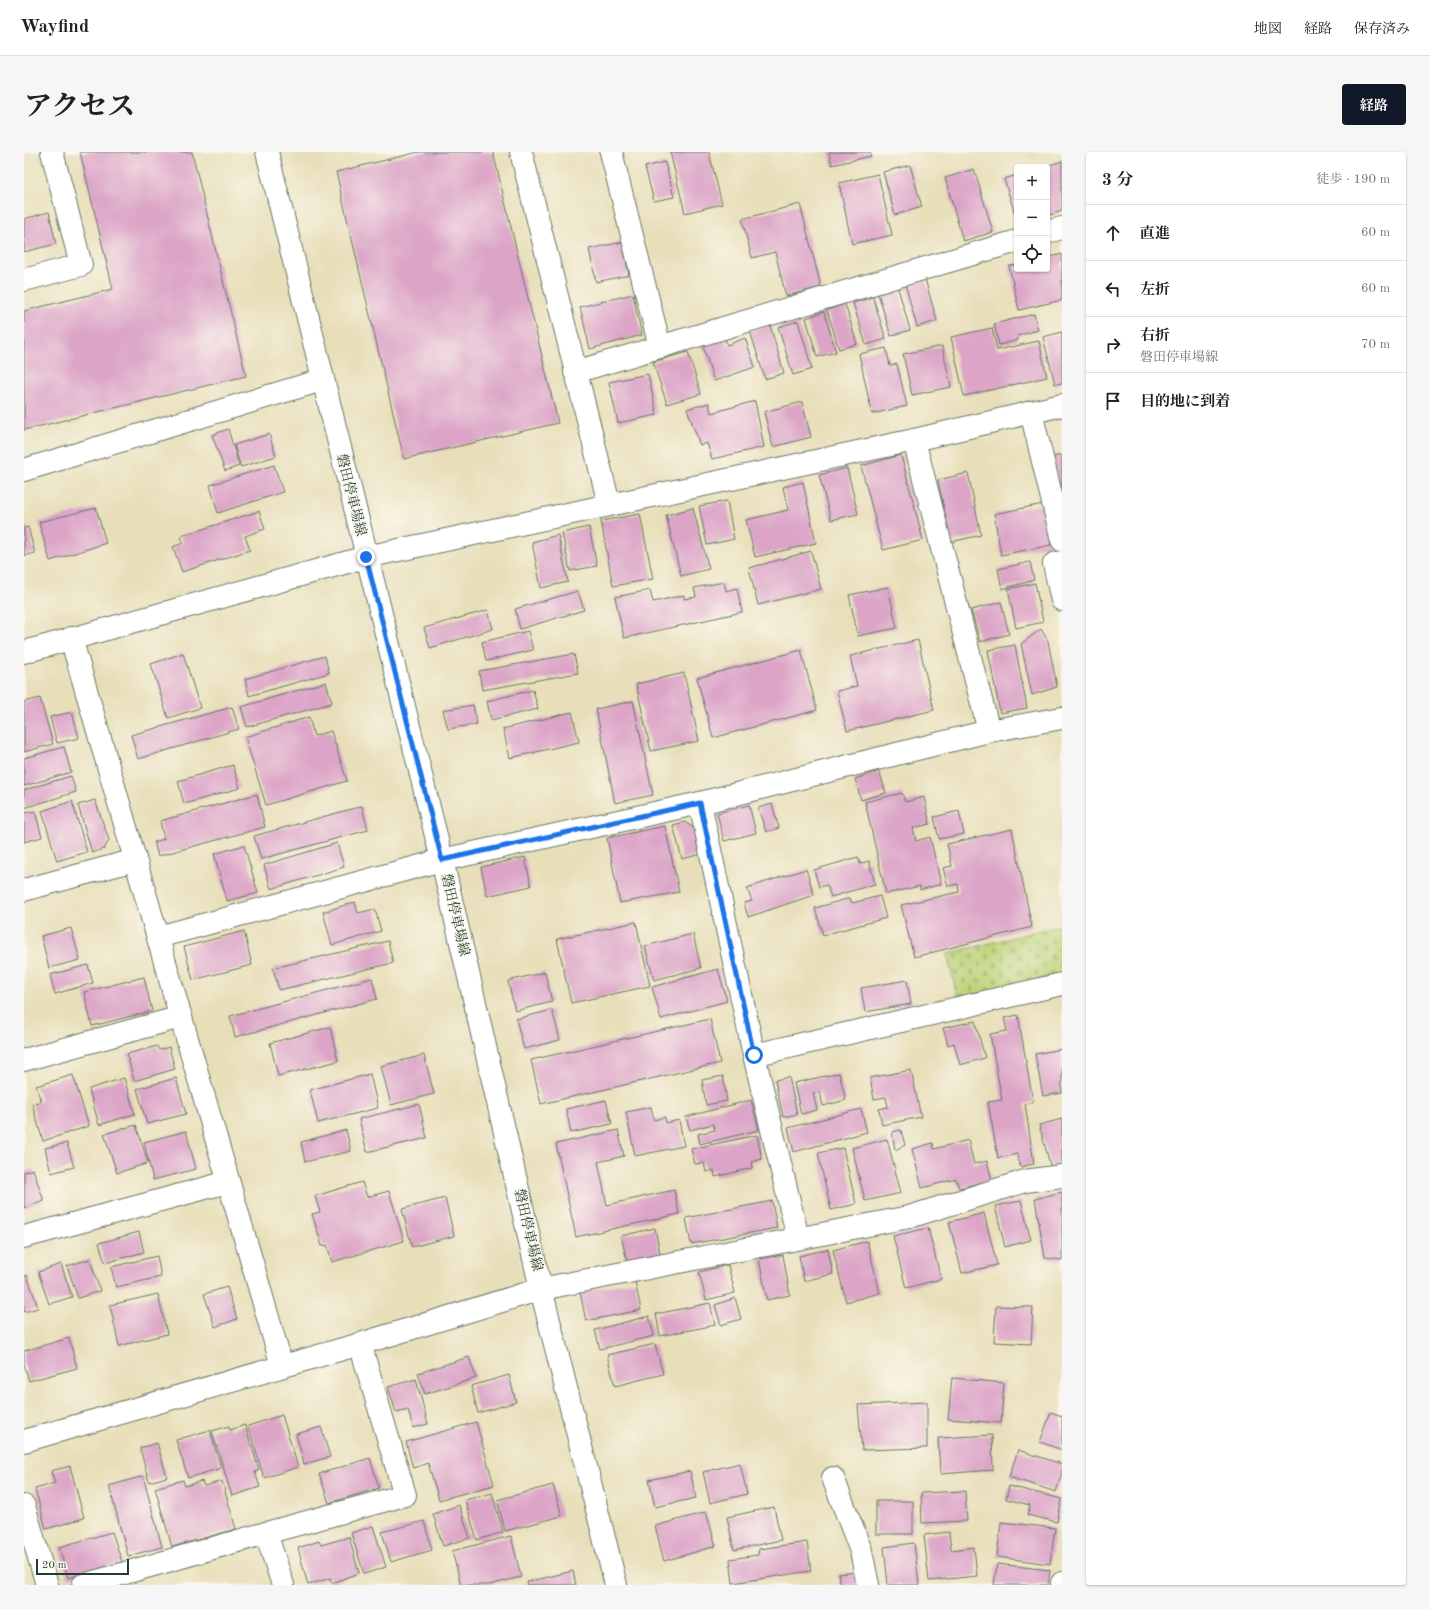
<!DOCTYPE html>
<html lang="ja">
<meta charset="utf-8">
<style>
body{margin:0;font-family:"Old Standard TT","Noto Serif JP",serif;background:#f6f6f6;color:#222}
.controls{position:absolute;right:12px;top:12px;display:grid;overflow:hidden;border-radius:4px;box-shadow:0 1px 3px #0004}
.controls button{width:36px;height:36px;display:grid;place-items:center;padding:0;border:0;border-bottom:1px solid #e0e0e0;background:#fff;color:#222;font:20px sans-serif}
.scale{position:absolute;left:12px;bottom:10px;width:93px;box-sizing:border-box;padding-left:4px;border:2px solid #1f3d34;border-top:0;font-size:11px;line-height:14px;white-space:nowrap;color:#1f3d34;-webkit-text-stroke:3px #fbf7ec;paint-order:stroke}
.stop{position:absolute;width:12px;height:12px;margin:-9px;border:3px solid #1a73e8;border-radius:50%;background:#fff}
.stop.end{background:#1a73e8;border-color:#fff;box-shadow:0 1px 4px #0008}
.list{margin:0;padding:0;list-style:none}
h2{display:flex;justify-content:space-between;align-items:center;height:52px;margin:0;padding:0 16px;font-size:17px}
h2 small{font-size:13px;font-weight:400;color:#767676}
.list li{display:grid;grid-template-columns:26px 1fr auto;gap:12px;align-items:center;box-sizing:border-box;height:56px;padding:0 16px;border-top:1px solid #e0e0e0}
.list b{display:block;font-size:15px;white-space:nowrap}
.list p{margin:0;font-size:13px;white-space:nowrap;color:#767676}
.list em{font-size:13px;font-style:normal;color:#767676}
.icon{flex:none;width:22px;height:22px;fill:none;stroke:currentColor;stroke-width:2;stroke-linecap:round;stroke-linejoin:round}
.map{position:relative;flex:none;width:1038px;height:1433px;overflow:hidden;border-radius:4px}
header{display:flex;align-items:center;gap:24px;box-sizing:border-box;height:56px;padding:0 20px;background:#fff;border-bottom:1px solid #e0e0e0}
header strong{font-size:19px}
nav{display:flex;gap:22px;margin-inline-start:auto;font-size:14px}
.intro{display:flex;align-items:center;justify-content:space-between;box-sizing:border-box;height:96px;padding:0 24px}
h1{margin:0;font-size:28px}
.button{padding:10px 18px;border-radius:4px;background:#111827;color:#fff;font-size:14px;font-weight:700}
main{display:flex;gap:24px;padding:0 24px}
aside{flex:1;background:#fff;border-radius:4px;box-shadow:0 1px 3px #0004}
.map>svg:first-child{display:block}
.cemetery{fill:url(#cemetery-stones);stroke:#6c8754}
.building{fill:#dca5c7}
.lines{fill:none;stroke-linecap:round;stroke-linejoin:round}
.street-casing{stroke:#657663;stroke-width:24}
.secondary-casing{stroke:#657663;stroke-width:24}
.primary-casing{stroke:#657663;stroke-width:24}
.street{stroke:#fff;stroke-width:22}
.secondary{stroke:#fff;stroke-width:22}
.primary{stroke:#fff;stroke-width:22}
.route{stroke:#1a73e8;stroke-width:5}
.labels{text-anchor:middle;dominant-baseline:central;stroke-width:3;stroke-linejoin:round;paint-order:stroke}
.street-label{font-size:14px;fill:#1f3d34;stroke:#fbf7ec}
</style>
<header>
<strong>Wayfind</strong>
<nav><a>地図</a><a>経路</a><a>保存済み</a></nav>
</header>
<div class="intro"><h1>アクセス</h1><a class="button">経路</a></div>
<main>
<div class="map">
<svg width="1038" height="1433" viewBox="0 0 1038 1433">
<defs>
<pattern id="cemetery-stones" width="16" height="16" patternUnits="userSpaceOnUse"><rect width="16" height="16" fill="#bad175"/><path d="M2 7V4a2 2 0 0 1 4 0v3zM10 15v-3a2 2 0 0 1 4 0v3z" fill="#9fb466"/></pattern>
</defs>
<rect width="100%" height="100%" fill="#fbf7ec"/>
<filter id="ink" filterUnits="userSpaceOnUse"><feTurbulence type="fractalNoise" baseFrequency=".025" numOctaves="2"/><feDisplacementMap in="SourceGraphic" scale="8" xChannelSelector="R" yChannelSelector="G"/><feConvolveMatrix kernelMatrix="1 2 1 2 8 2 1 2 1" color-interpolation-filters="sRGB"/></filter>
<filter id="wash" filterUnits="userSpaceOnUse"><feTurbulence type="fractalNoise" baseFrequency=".012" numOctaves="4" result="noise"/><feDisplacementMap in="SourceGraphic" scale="16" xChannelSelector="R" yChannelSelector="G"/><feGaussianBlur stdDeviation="0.9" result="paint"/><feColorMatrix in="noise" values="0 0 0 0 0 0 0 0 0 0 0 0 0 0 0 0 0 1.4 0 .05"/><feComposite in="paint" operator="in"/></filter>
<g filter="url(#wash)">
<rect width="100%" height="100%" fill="#e8dfba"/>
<path class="cemetery" d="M1038,773V822L934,847L923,802Z"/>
<g id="blocks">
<g class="building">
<path d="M56,0H168L222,224L0,278V159L89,137Z"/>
<path d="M395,0H469L534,271L380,307L312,20Z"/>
<path d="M646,0H685L698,52L661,61Z"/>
<path d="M805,0H846L847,4L808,13Z"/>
<path d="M1038,9V59L1023,64V15H1020Z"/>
<path d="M641,10L650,45L630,49L621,15Z"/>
<path d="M886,13L898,55L871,63L859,20Z"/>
<path d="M950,17L969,80L939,89L921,26Z"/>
<path d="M854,22L868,83L828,92L815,31Z"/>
<path d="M993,23V69L980,27Z"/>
<path d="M776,52L797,135L762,144L751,100L728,106L718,67Z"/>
<path d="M25,60L32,92L0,100V67Z"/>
<path d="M598,90L605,123L572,130L565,97Z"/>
<path d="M1038,102V148L995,158L985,114L993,113V117H1023V106Z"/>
<path d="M901,127L913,169L893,175L881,132Z"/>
<path d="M874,136L886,178L867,184L854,141Z"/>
<path d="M609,142L618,183L566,197L556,155Z"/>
<path d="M849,145L862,187L842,193L829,151Z"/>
<path d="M821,152L833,192L815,197L803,158Z"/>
<path d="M800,160L812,200L793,205L782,166Z"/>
<path d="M1010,162L1014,178L993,184L994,188L975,193L970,172Z"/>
<path d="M774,169L788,217L769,223L754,175Z"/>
<path d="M746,173L760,221L741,227L726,179Z"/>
<path d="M968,176L973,198L1015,189L1023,225L940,244L927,185Z"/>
<path d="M1038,180V231L1031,232L1019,185Z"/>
<path d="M700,184L703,193L721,186L731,215L690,229L678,191Z"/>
<path d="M918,194L927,235L888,243L879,202Z"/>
<path d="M862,196L866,214L873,212L883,254L848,262L835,202Z"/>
<path d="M664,200L677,242L643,252L629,210Z"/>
<path d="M624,222L633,263L594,271L585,230Z"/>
<path d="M731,249L740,295L688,307L683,291L676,293L663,257L685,251L687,261Z"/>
<path d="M778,250L787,285L749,295L740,260Z"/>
<path d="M204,277L215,314L201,319L188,283Z"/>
<path d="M245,282L252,304L217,315L210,293Z"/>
<path d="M877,303L899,388L859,398L837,314Z"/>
<path d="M1038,303V354L1027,305Z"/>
<path d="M250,313L259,340L194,361L186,333Z"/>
<path d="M823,316L834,362L807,368L795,323Z"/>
<path d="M944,321L957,383L927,390L914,328Z"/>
<path d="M779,330L792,391L731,405L722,368L764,358L759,335Z"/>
<path d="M703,349L710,387L683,393L675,354Z"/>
<path d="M1019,352L1027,393L977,403L970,362Z"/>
<path d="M72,356L82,391L26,409L15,370Z"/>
<path d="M669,356L685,417L657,424L642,363Z"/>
<path d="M235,359L241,377L221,384L226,398L158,420L149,395L159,391L157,384Z"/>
<path d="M616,362L629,427L589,434L577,369Z"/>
<path d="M4,375L11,401L0,404V376Z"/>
<path d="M565,375L573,414L546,419L538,381Z"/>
<path d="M534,383L544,430L517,436L508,390Z"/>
<path d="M787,399L797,437L734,453L725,416Z"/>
<path d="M1006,410L1010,428L978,437L974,417Z"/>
<path d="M700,430L702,439L713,436L718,460L600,486L591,445L626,438L629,450L660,443V447L672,445L670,436Z"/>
<path d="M1011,431L1019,470L992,476L984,437Z"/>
<path d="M864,435L873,476L834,484L825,443Z"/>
<path d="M554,439L560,458L496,477L491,457Z"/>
<path d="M977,450L985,482L956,490L947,458Z"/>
<path d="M464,458L469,477L406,496L400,476Z"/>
<path d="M1017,477L1024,489L1033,535L1008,543L997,492Z"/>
<path d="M504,479L509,498L462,509L458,490Z"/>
<path d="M894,488L910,558L823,579L813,539L833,534L826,504Z"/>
<path d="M991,493L1003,556L976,561L964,498Z"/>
<path d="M777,498L793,558L689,586L673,526Z"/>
<path d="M159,501L176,556L144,566L127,512Z"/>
<path d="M550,502L554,521L458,538L455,519Z"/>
<path d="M301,504L305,521L225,544L221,527Z"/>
<path d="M660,521L675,589L627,599L612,532Z"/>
<path d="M302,530L308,551L223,575L217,555Z"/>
<path d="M509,538L514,557L467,568L463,549Z"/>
<path d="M16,546L29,592L0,600V550Z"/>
<path d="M609,549L629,643L591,651L572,557Z"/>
<path d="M449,553L453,572L424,577L419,558Z"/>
<path d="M208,555L215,577L114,607L107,583Z"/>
<path d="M48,560L55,586L33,591L26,565Z"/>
<path d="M548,560L555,590L486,606L479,577Z"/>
<path d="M285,565L290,584L307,579L323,629L242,653L221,585Z"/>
<path d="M40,595L47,620L0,634V606Z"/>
<path d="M209,613L216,636L160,652L154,629Z"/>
<path d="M855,619L862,641L837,648L831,627Z"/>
<path d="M47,624L52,640L0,656V638Z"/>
<path d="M878,641L881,650L900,645L906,672L889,676L892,689L906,685L917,732L896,738V734L862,742L841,650Z"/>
<path d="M233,642L241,675L134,704L130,690L140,687L136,669Z"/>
<path d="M71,648L85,688L80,697L68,701L54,653Z"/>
<path d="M48,649L63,700L33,709L18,659Z"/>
<path d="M748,652L755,676L742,680L734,656Z"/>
<path d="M725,653L732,681L700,689L693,661Z"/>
<path d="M338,654L344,678L237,707L230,684Z"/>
<path d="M11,659L18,685L0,690V661Z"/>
<path d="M935,659L940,682L915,687L910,665Z"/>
<path d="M661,670L671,677L677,702L658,707L649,673Z"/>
<path d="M641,674L655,740L596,751L583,686Z"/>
<path d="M988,677L1008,775L890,805L877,753L935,740L934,732L924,734L919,716L928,714L923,692Z"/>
<path d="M313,691L320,715L247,737L240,713Z"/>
<path d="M220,693L234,741L203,749L190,702Z"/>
<path d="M501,705L507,734L463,744L457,715Z"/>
<path d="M834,705L836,712L845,709L851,732L807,745L803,733L795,735L790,718Z"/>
<path d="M782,717L790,743L724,765L720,751L728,749L723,736Z"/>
<path d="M856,744L862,766L799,783L791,756L826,746L828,751Z"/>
<path d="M331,750L334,761L351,757L357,779L308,793L299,760Z"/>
<path d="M612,770L626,834L547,851L533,787Z"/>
<path d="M47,776L56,808L25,816L17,784Z"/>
<path d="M220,779L228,813L169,828L160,795Z"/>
<path d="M669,782L677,816L630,828L621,794Z"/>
<path d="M364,789L369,811L255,838L249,816Z"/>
<path d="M64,813L69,831L31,842L26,823Z"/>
<path d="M694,817L703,849L637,867L628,835Z"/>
<path d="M521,820L528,850L491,859L484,829Z"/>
<path d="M120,825L128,859L68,874L60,840Z"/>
<path d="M348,826L353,847L211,885L206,864Z"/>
<path d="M883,828L887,852L841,860L837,836Z"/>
<path d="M528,858L536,888L500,897L492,867Z"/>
<path d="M994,863L1009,950L1001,952L1010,1012L996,1015L993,1002L974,1006L964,950L978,948L966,882L983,879L980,866Z"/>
<path d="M686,867L696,911L517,952L507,908Z"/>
<path d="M951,869L961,906L936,913L930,891L924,893L919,876Z"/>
<path d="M306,875L314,909L254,924L246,891Z"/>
<path d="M133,894L135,898L145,895L151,917L110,929L103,902Z"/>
<path d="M1038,897V941L1019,944L1011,902Z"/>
<path d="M400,903L410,942L367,953L357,914Z"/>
<path d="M887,918L897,965L858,973L855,957L864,955L862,945L850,947L846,926Z"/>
<path d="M815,921L822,948L799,954L796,940L789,941L793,958L777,962L770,931Z"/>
<path d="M346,922L354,956L294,971L286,938Z"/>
<path d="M49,923L65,974L19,989L8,952L17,949L12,934Z"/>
<path d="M699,924L703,949L682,953L678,928Z"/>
<path d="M765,925L773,962L759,965L751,928Z"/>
<path d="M100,926L111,962L75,973L65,937Z"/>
<path d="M152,926L162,962L123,972L113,937Z"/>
<path d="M582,948L588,972L547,981L542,957Z"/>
<path d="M727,948L735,978L676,992L674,982L691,978L689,972L666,978L662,965Z"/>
<path d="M395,952L403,986L343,1000L335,967Z"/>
<path d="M627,955L630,968L641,965L642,971L655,968L660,994L611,1004L602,960Z"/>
<path d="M837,957L843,980L770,1000L764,976Z"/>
<path d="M1038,967V1013L1027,1016L1015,973Z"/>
<path d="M112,973L124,1011L93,1021L80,982Z"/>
<path d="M322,978L327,999L281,1010L277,990Z"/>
<path d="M594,978L600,1004L574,1010L583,1053L650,1038L655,1062L552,1085L532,992Z"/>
<path d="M877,978L881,993L871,998L868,980Z"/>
<path d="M162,979L172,1017L129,1028L120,990Z"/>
<path d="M733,983L738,1007L727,1010L728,1016L691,1025L690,1018L682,1020L680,1011L671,1012L667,997Z"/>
<path d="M863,987L877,1041L841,1049L828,996Z"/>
<path d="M944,988L950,1012L963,1009L968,1028L935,1036L932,1027L898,1036L888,997L909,991L910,997Z"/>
<path d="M43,991L50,1015L27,1021L21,996Z"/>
<path d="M819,996L832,1052L807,1058L794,1001Z"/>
<path d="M9,1017L20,1049L0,1056V1020Z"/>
<path d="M338,1030L343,1045L365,1039L380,1089L308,1110L303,1093L298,1094L288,1062L296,1060L291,1044Z"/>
<path d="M1038,1040V1108L1021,1106L1011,1047Z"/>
<path d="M421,1046L430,1084L388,1095L378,1057Z"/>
<path d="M748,1049L753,1076L667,1092L662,1066Z"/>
<path d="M997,1049L1007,1088L981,1095L971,1054Z"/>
<path d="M960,1061L973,1113L938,1121L925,1070Z"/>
<path d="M631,1076L636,1102L603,1109L597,1084Z"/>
<path d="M904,1076L917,1127L882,1136L869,1084Z"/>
<path d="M115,1080L120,1100L81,1111L75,1091Z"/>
<path d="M843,1089L856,1141L822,1150L809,1098Z"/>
<path d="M804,1097L809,1122L780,1129L775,1104Z"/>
<path d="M759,1103L766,1143L743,1148L735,1107Z"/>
<path d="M133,1104L137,1125L92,1135L87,1115Z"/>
<path d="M66,1107L76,1139L54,1146L43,1114Z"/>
<path d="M37,1112L48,1145L25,1152L14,1120Z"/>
<path d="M704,1113L711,1141L682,1148L675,1120Z"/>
<path d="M3,1123L14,1156L0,1160V1125Z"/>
<path d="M611,1129L617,1158L562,1169L556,1140Z"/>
<path d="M203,1135L213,1167L191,1175L180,1142Z"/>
<path d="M134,1142L143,1182L95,1194L86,1153Z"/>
<path d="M711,1146L717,1167L697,1173L691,1153Z"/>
<path d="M686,1151L691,1173L636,1184L632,1162Z"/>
<path d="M972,1154L1009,1155L1007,1192L970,1190Z"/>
<path d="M625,1164L630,1184L576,1197L571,1178Z"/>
<path d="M45,1186L53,1216L5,1229L0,1212V1199Z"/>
<path d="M631,1192L639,1222L591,1234L583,1203Z"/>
<path d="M445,1205L452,1226L401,1242L394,1221Z"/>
<path d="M485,1223L492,1250L454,1261L447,1234Z"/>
<path d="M928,1226L980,1231L977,1271L924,1267Z"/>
<path d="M392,1227L404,1272L389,1276L384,1257L372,1260L364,1235Z"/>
<path d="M903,1250V1296L838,1298L834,1253Z"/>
<path d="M1027,1260L1038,1264V1298L1016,1290Z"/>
<path d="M258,1263L274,1315L240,1326L224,1274Z"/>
<path d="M452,1270L470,1333L415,1348L404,1311L389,1316L382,1290Z"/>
<path d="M221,1273L235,1318L231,1320L236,1335L208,1344L188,1279L205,1274L206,1278Z"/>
<path d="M297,1275L306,1305L280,1312L272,1282Z"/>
<path d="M186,1278L197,1316L164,1326L152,1288Z"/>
<path d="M968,1283L969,1318L916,1322L914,1286Z"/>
<path d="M133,1291L143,1325L125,1330L116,1296Z"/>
<path d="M994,1298L1038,1312V1321L1032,1340L985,1325Z"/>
<path d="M346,1306L355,1336L305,1351L295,1322Z"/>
<path d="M716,1311L723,1342L686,1351L679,1320Z"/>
<path d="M46,1314L60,1366L22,1377L11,1337L31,1331L27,1319Z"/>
<path d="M666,1319L672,1346L631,1355L625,1328Z"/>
<path d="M119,1324L138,1395L104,1404L85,1334Z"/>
<path d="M159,1328L161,1334L178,1329L180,1334L198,1329L212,1377L148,1395L131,1336Z"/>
<path d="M529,1333L538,1364L481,1379L473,1348Z"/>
<path d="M985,1334L1038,1347L1033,1370L1003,1363L1006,1353L982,1347Z"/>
<path d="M941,1339L943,1369L898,1371L897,1341Z"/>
<path d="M468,1341L479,1380L453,1388L441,1348Z"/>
<rect x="852" y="1349" width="37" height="33"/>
<path d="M435,1353L446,1386L419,1394L409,1362Z"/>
<path d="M750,1355L757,1388L710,1398L703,1365Z"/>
<path d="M682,1360L692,1394L640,1409L631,1374Z"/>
<path d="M400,1369L408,1398L367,1410L358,1380Z"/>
<path d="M977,1370L1031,1376L1026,1412L973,1405Z"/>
<path d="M349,1374L362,1415L340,1422L327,1381Z"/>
<path d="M88,1380L98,1410L44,1426L35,1395Z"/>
<path d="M925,1380L927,1398L950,1395L953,1424L905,1429L900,1383Z"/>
<path d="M487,1384L497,1425L465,1433H437L428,1399Z"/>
<path d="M325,1385L335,1421L308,1431L306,1426L284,1433L274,1396L295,1389L297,1393Z"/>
<path d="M783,1390L787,1419L709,1431L706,1407L734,1403L735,1397Z"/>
<path d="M890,1391L895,1433H864L860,1395Z"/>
<path d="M973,1412L1026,1418L1024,1433H970Z"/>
<path d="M549,1419L552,1433H504L503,1430Z"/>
<path d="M834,1420L836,1433H816L814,1422Z"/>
</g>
</g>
</g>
<g filter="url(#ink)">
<use href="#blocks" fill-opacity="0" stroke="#657663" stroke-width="1"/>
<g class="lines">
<defs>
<g id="street">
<path d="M497,0L585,352"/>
<path d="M587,0L636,195"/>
<path d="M1023,80L1038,76"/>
<path d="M0,128L57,113L28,0"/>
<path d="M551,220L993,89"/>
<path d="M1007,260L1038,388"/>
<path d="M890,288L965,579"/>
<path d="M0,318L298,228"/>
<path d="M342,405L890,288L1038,253"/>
<path d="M1038,410L1030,412L1038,448"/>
<path d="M47,486L258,1214"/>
<path d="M676,651L730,903L774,1086"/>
<path d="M0,738L111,708"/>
<path d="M134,785L418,708L676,651L965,579L1038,566"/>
<path d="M730,903L1038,832"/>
<path d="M0,908L157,865"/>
<path d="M0,1085L204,1030"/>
<path d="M517,1137L885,1065L1001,1029L1038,1024"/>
<path d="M809,1326L837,1399L844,1433"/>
<path d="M0,1354L23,1433"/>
<path d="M242,1381L259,1433"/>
<path d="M59,1433L242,1381L381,1343L336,1192"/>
<path d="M1038,1433V1431"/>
</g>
<g id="secondary">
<path d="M0,500L342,405"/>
<path d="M0,1289L336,1192L517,1137"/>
</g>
<path id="primary" d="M243,0L418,708L517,1137L592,1433"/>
</defs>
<use href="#street" class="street-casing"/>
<use href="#secondary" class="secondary-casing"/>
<use href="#primary" class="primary-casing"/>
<use href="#street" class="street"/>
<use href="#secondary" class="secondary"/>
<use href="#primary" class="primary"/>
</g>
</g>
<g class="lines" filter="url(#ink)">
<path class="route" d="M342,405L418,708L676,651L730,903"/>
</g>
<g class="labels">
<g class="street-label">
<text transform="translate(327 343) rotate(76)">磐田停車場線</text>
<text transform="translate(431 763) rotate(77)">磐田停車場線</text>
<text transform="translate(504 1078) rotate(77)">磐田停車場線</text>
</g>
</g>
</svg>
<div class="controls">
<button>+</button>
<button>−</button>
<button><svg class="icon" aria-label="locate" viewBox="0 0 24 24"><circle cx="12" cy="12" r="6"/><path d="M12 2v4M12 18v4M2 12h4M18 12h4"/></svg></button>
</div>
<div class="scale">20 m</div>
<div class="stop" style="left:730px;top:903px"></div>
<div class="stop end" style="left:342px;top:405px"></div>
</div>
<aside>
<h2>3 分<small>徒歩 · 190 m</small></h2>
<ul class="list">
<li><svg class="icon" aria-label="ahead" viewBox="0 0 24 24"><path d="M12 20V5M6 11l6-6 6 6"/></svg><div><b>直進</b></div><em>60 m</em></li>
<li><svg class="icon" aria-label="left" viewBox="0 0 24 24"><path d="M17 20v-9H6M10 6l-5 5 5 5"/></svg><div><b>左折</b></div><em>60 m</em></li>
<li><svg class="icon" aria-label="right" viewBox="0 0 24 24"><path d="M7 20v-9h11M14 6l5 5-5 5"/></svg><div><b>右折</b><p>磐田停車場線</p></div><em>70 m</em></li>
<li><svg class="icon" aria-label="arrive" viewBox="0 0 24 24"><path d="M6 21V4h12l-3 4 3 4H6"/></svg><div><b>目的地に到着</b></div></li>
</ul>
</aside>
</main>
